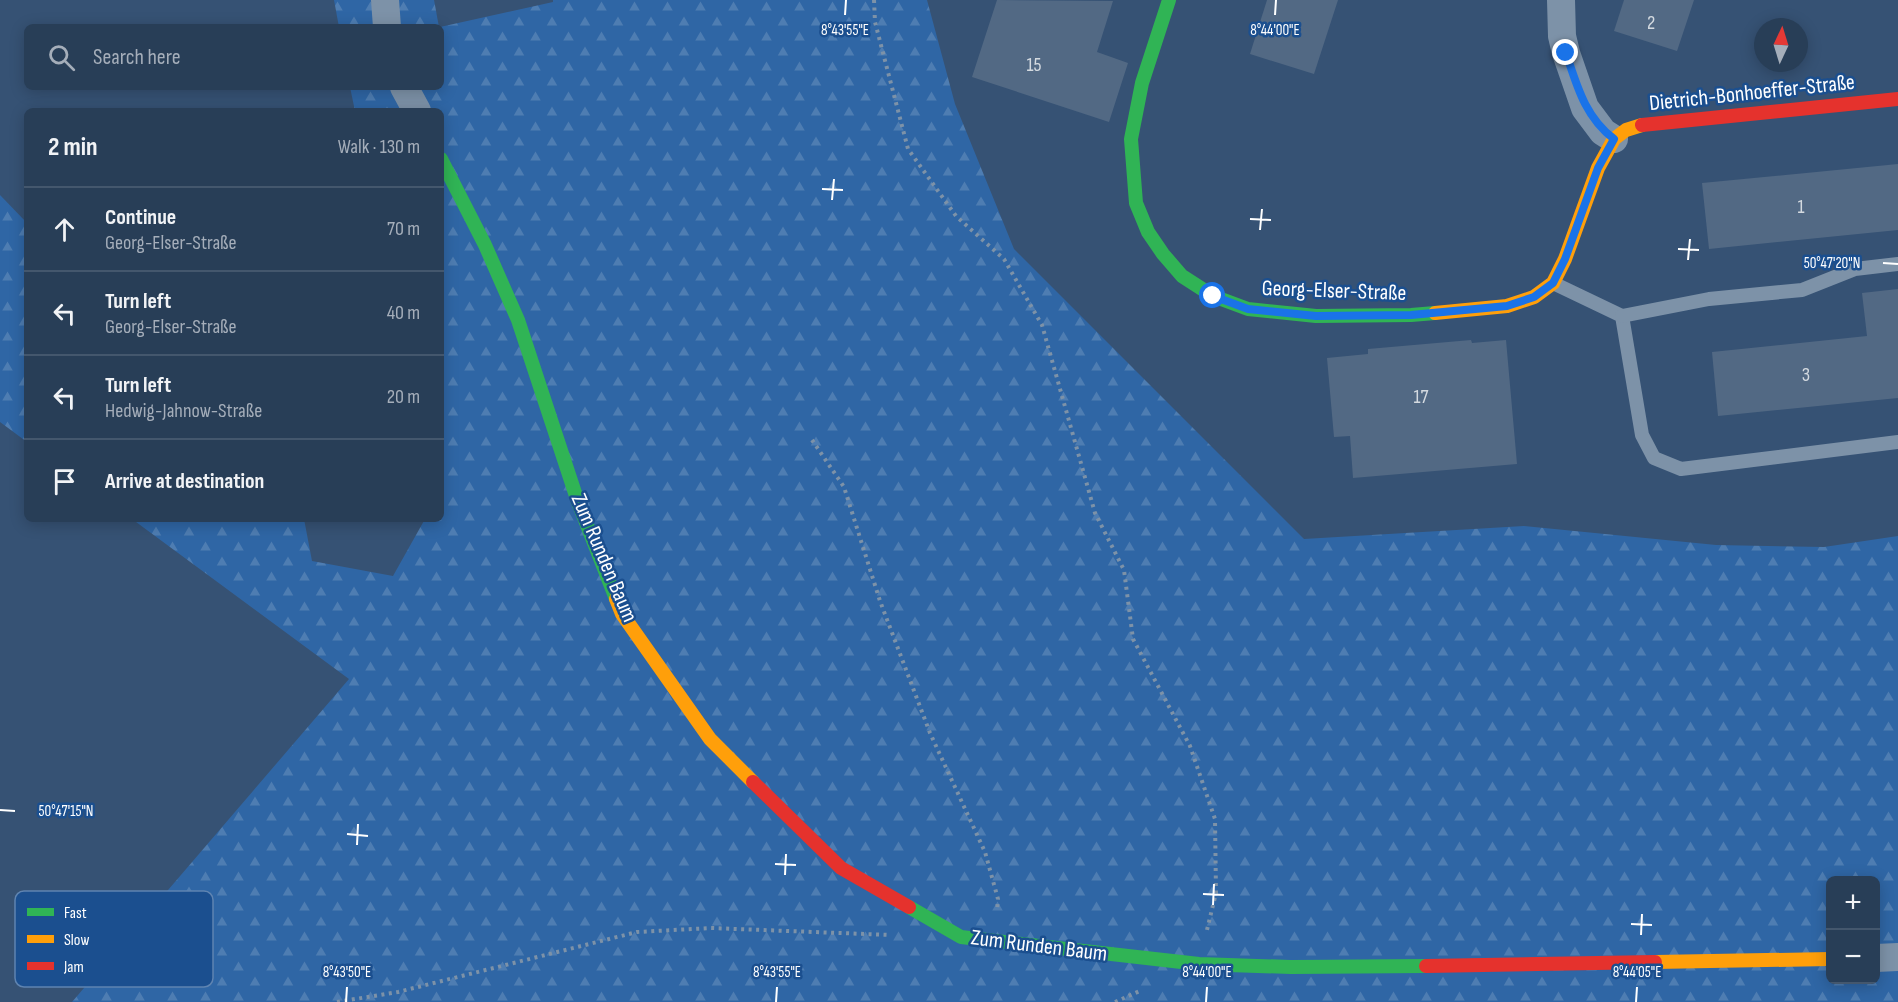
<!DOCTYPE html>
<meta charset="utf-8">
<style>
body{margin:0;font-family:"Sofia Sans Condensed",sans-serif;background:#344961;color:#f1f3f6}
.controls{position:absolute;right:18px;bottom:18px;display:grid;overflow:hidden;border-radius:9px;box-shadow:0 3px 15px #0003}
.controls button{width:54px;height:54px;display:grid;place-items:center;padding:0;border:0;border-bottom:2px solid #44576d;background:#283e57;color:#f1f3f6;font:30px sans-serif}
.compass{position:absolute;left:1754px;top:18px;width:54px;height:54px;border-radius:50%;background:#283e57;box-shadow:0 3px 15px #0003;rotate:4deg}
.stop{position:absolute;width:18px;height:18px;margin:-14px;border:4px solid #1a73e8;border-radius:50%;background:#fff}
.stop.end{background:#1a73e8;border-color:#fff;box-shadow:0 2px 6px #0008}
.list{margin:0;padding:0;list-style:none}
h2{display:flex;justify-content:space-between;align-items:center;height:78px;margin:0;padding:0 24px;font-size:26px}
h2 small{font-size:20px;font-weight:400;color:#a5aeba}
.list li{display:grid;grid-template-columns:39px 1fr auto;gap:18px;align-items:center;box-sizing:border-box;height:84px;padding:0 24px;border-top:2px solid #44576d}
.list b{display:block;font-size:22px;white-space:nowrap}
.list p{margin:0;font-size:20px;white-space:nowrap;color:#a5aeba}
.list em{font-size:20px;font-style:normal;color:#a5aeba}
.icon{flex:none;width:33px;height:33px;fill:none;stroke:currentColor;stroke-width:2;stroke-linecap:round;stroke-linejoin:round}
.map{position:relative;flex:none;width:1898px;height:1002px;overflow:hidden}
.search{position:absolute;background:#283e57;box-shadow:0 3px 15px #0003;left:24px;top:24px;width:420px;height:66px;display:flex;align-items:center;gap:15px;box-sizing:border-box;padding:0 21px;border-radius:9px;color:#a5aeba;font-size:22px}
.panel{position:absolute;background:#283e57;box-shadow:0 3px 15px #0003;left:24px;top:108px;width:420px;height:414px;border-radius:9px}
.map>svg:first-child{display:block}
.forest{fill:url(#forest-firs);fill-rule:evenodd}
.building{fill:#526984}
.lines{fill:none;stroke-linecap:round;stroke-linejoin:round}
.path{stroke:#7d92a8;stroke-width:4;stroke-dasharray:3 4.5;stroke-linecap:butt}
.lane{stroke:#7d92a8;stroke-width:14}
.street{stroke:#7d92a8;stroke-width:28}
.fast{stroke:#30b455;stroke-width:14}
.slow{stroke:#ff9f0a;stroke-width:14}
.jam{stroke:#e5322d;stroke-width:14}
.route{stroke:#1a73e8;stroke-width:8}
.ticks{fill:none;stroke:#fff;stroke-width:2}
.labels{text-anchor:middle;dominant-baseline:central;stroke-width:5;stroke-linejoin:round;paint-order:stroke}
.number-label{font-size:20px;fill:#d4dae0}
.street-label{font-size:22px;fill:#fff;stroke:#1b4f8f}
.key{fill:#1b4f8f;stroke:#5f84b1;stroke-width:1.5}
.key-label{font-size:16px;fill:#fff}
.ticks-label{font-size:15px;text-anchor:middle;fill:#fff;stroke:#1b4f8f;stroke-width:5;stroke-linejoin:round;paint-order:stroke}
</style>
<div class="map">
<svg width="1898" height="1002" viewBox="0 0 1898 1002">
<defs>
<pattern id="forest-firs" width="22" height="20" patternUnits="userSpaceOnUse" patternTransform="scale(1.5)"><rect width="22" height="20" fill="#2f66a5"/><path d="M5 1l3.5 6h-7zM16 11l3.5 6h-7z" fill="#4e7db2"/></pattern>
</defs>
<rect width="100%" height="100%" fill="#365274"/>
<g class="forest">
<path d="M334,0H434L439,27H339Z"/>
<path d="M553,0H927L955,104L1014,249L1304,539L1524,526L1716,545L1824,547L1898,536V1002H72L349,679L132,519H304L312,561L393,576L425,519H441V111H355L350,87H441L440,27L553,2ZM1830,880H1876V980H1830Z"/>
<path d="M0,195L27,223V442L0,422Z"/>
</g>
<g class="building">
<path d="M997,0L1113,1L1097,52L1128,63L1109,122L972,77Z"/>
<path d="M1267,0H1338L1314,74L1250,54Z"/>
<path d="M1624,0H1694L1677,51L1614,31Z"/>
<path d="M1898,164V230L1709,249L1702,183Z"/>
<path d="M1898,289V398L1718,416L1712,352L1867,336L1862,293Z"/>
<path d="M1471,340L1472,343L1506,340L1517,464L1353,478L1350,436L1334,437L1327,358L1368,354V349Z"/>
</g>
<g class="lines">
<g class="path">
<path d="M874,0L875,22L908,149L956,216L1004,259L1042,325L1095,513L1124,570L1133,639L1190,746L1215,819L1216,893L1206,934"/>
<path d="M812,440L844,487L880,601L930,733L985,852L998,899L997,911"/>
<path d="M337,1002L398,992L637,932L711,928L891,935"/>
<path d="M1115,1002L1142,990"/>
</g>
<g class="lane">
<path d="M1553,283L1622,316L1642,435L1654,458L1681,469L1898,442"/>
<path d="M1622,316L1709,299L1802,290L1855,269L1898,264"/>
</g>
<g class="street">
<path d="M385,0L387,27"/>
<path d="M1561,0L1562,36L1566,53L1585,108L1603,132L1614,139"/>
<path d="M404,87L417,111"/>
<path d="M1876,958L1898,957"/>
</g>
<g class="fast">
<path d="M1169,0L1142,83L1131,139L1136,203L1148,232L1163,254L1182,276L1213,296L1248,309L1316,316L1411,315L1435,313"/>
<path d="M441,159L485,245L518,320L578,502L616,599"/>
<path d="M909,907L961,937L1199,964L1291,967L1426,966"/>
</g>
<g class="slow">
<path d="M1435,313L1507,306L1534,297L1553,283L1565,259L1598,168L1614,139L1626,130L1642,125"/>
<path d="M616,599L622,614L710,739L753,782"/>
<path d="M1655,962L1830,959"/>
</g>
<g class="jam">
<path d="M1642,125L1898,99"/>
<path d="M753,782L841,868L909,907"/>
<path d="M1426,966L1655,962"/>
</g>
</g>
<g class="lines">
<path class="route" d="M1213,296L1248,309L1316,316L1411,315L1507,306L1534,297L1553,283L1565,259L1598,168L1614,139C1585,117 1577,86 1566,53"/>
</g>
<path class="ticks" d="M845,15L846,0M1275,15L1276,0M822,189L843,190M832,200L834,179M1250,219L1271,220M1260,230L1262,209M1678,249L1699,250M1688,260L1690,239M1883,263L1898,264M0,810L15,811M347,834L368,836M357,845L358,824M775,864L796,865M785,875L786,854M1203,894L1224,895M1213,905L1214,884M1631,924L1652,925M1641,935L1642,914M346,1002L347,987M776,1002L777,987M1206,1002L1207,987M1636,1002L1637,987"/>
<g class="labels">
<g class="number-label">
<text x="1651" y="23">2</text>
<text x="1034" y="65">15</text>
<text x="1801" y="207">1</text>
<text x="1806" y="375">3</text>
<text x="1421" y="397">17</text>
</g>
<g class="street-label">
<text transform="translate(1752 93) rotate(-6)">Dietrich-Bonhoeffer-Straße</text>
<text transform="translate(1334 291) rotate(2)">Georg-Elser-Straße</text>
<text transform="translate(604 558) rotate(67)">Zum Runden Baum</text>
<text transform="translate(1039 946) rotate(7)">Zum Runden Baum</text>
</g>
</g>
<rect x="15" y="891" width="198" height="96" rx="9" class="key"/>
<rect x="27" y="908" width="27" height="8" fill="#30b455"/>
<rect x="27" y="935" width="27" height="8" fill="#ff9f0a"/>
<rect x="27" y="962" width="27" height="8" fill="#e5322d"/>
<g class="key-label">
<text x="64" y="918">Fast</text>
<text x="64" y="945">Slow</text>
<text x="64" y="972">Jam</text>
</g>
<g class="ticks-label">
<text x="845" y="35">8°43'55"E</text>
<text x="1275" y="35">8°44'00"E</text>
<text x="1832" y="268">50°47'20"N</text>
<text x="66" y="816">50°47'15"N</text>
<text x="347" y="977">8°43'50"E</text>
<text x="777" y="977">8°43'55"E</text>
<text x="1207" y="977">8°44'00"E</text>
<text x="1637" y="977">8°44'05"E</text>
</g>
</svg>
<div class="controls">
<button>+</button>
<button>−</button>
</div>
<svg class="compass" viewBox="-18 -18 36 36"><path d="M0-13l5 13h-10z" fill="#e53935"/><path d="M0 13l5-13h-10z" fill="#a5aeba"/></svg>
<div class="stop" style="left:1213px;top:296px"></div>
<div class="stop end" style="left:1566px;top:53px"></div>
<div class="search"><svg class="icon" aria-label="search" viewBox="0 0 24 24"><circle cx="10" cy="10" r="6"/><path d="M15 15l6 6"/></svg>Search here</div>
<section class="panel">
<h2>2 min<small>Walk · 130 m</small></h2>
<ul class="list">
<li><svg class="icon" aria-label="ahead" viewBox="0 0 24 24"><path d="M12 20V5M6 11l6-6 6 6"/></svg><div><b>Continue</b><p>Georg-Elser-Straße</p></div><em>70 m</em></li>
<li><svg class="icon" aria-label="left" viewBox="0 0 24 24"><path d="M17 20v-9H6M10 6l-5 5 5 5"/></svg><div><b>Turn left</b><p>Georg-Elser-Straße</p></div><em>40 m</em></li>
<li><svg class="icon" aria-label="left" viewBox="0 0 24 24"><path d="M17 20v-9H6M10 6l-5 5 5 5"/></svg><div><b>Turn left</b><p>Hedwig-Jahnow-Straße</p></div><em>20 m</em></li>
<li><svg class="icon" aria-label="arrive" viewBox="0 0 24 24"><path d="M6 21V4h12l-3 4 3 4H6"/></svg><div><b>Arrive at destination</b></div></li>
</ul>
</section>
</div>
